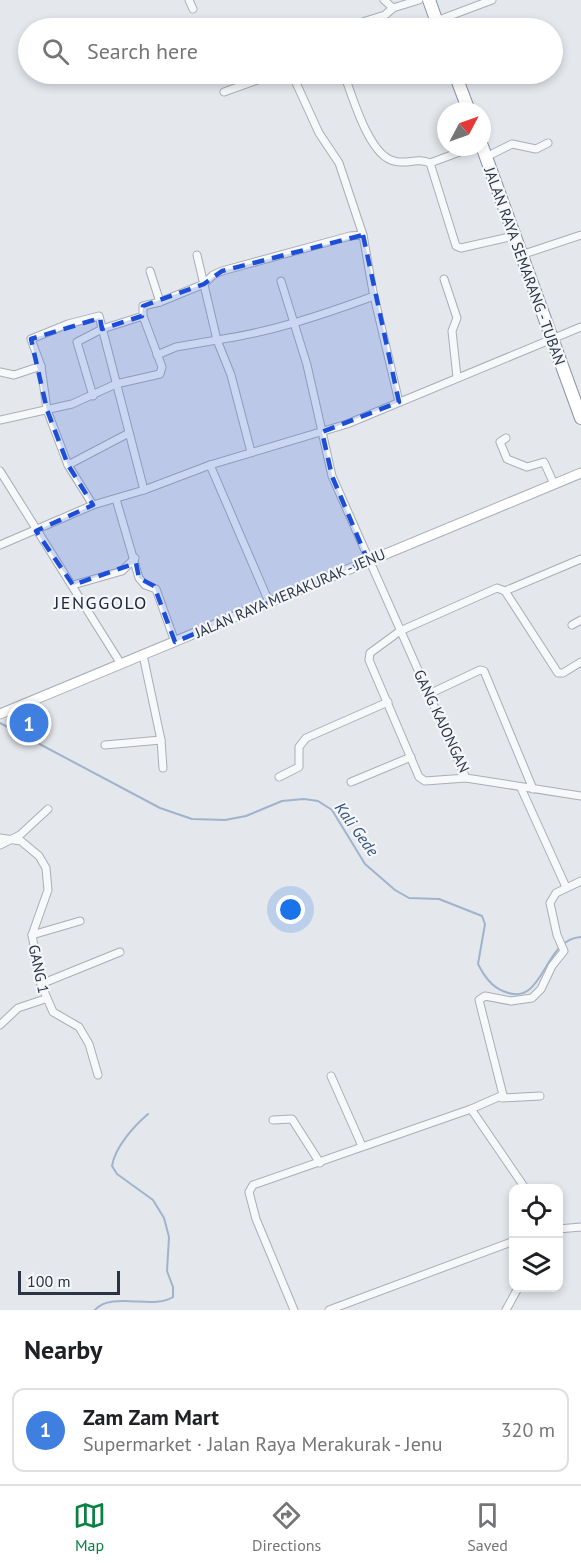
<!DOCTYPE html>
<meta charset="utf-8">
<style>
body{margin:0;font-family:"PT Sans",sans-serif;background:#f2f2f2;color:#202124}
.controls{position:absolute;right:18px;bottom:18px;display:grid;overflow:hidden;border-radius:12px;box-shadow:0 3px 9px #0003}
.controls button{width:54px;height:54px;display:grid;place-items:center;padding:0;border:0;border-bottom:2px solid #e0e0e0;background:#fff;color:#202124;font:30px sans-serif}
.compass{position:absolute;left:437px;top:102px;width:54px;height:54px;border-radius:50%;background:#fff;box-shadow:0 3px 9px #0003;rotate:49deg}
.scale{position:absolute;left:18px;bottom:15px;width:102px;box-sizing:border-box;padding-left:6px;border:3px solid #2b3445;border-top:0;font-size:16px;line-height:21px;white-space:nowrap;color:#2b3445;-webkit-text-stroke:4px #f4f6f9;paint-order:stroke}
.you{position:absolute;left:291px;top:910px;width:21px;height:21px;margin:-15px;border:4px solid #fff;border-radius:50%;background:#1a73e8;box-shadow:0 0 0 9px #1a73e833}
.badge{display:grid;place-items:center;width:39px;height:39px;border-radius:50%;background:#0b8043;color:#fff;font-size:20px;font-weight:700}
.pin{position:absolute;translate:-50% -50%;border:3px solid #fff;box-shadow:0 2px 6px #0006}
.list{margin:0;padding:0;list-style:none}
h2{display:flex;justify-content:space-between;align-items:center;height:78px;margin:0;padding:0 24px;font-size:26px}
h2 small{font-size:20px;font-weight:400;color:#757577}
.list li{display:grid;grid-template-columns:39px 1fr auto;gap:18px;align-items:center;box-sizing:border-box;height:84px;margin:0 12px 12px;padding:0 12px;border:2px solid #e0e0e0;border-radius:12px}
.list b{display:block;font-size:22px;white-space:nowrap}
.list p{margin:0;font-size:20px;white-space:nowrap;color:#757577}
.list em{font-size:20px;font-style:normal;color:#757577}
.icon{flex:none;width:33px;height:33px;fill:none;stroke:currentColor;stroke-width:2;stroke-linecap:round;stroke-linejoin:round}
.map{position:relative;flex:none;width:581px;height:1310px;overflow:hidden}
.search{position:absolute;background:#fff;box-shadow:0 3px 9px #0003;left:18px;right:18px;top:18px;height:66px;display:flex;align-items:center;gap:15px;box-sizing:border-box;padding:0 21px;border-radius:33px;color:#757577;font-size:22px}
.sheet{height:174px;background:#fff}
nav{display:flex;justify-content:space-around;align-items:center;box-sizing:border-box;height:84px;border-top:2px solid #e0e0e0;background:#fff;font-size:16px;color:#757577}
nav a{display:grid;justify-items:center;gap:3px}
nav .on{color:#0b8043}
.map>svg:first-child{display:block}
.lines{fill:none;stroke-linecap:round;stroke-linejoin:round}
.stream{stroke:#9fb4cc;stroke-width:2}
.street-casing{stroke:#a9aeb7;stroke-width:9}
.secondary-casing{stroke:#a9aeb7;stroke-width:11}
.highway-casing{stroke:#8b94a3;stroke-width:14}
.street{stroke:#f7f8fa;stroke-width:7}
.secondary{stroke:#fff;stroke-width:9}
.highway{stroke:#fff;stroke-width:12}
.marked{fill:#1d4ed8;fill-opacity:0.2;stroke:#1d4ed8;stroke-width:4.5;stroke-dasharray:12 8;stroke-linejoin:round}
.labels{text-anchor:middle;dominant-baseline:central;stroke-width:4.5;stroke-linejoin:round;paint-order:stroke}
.street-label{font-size:15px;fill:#2b3445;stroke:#f4f6f9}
.water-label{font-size:16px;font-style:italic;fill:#34527a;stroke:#f4f6f9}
.quarter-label{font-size:18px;letter-spacing:1.5px;fill:#1d2536;stroke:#f4f6f9}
</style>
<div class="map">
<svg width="581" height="1310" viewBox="0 0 581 1310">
<rect width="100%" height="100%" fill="#e4e7ec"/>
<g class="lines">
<g class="stream">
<path d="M0,723L160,808L192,819L225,820L246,816L282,801L304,799L318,801L332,810L365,864L395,890L409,898L439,899L482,916L485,924L478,964C483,974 492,987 503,991C545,1010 542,939 581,937"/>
<path d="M95,1310C111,1291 154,1310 173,1297V1287L167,1271L169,1237L164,1218L153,1200L117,1174L112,1166C115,1147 134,1126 148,1114"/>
</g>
<defs>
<g id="street">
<path d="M189,0L193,9"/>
<path d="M384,0L393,8"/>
<path d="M436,21L492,0"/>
<path d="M343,28L385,15L393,8L419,0"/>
<path d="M292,74L319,133L339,163L363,235"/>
<path d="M344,74C352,95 369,156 394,161C407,165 417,157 430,163"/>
<path d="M224,92L274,74"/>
<path d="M473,147L430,163L456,246L461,248L514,236"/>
<path d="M486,157L512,144L536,149L548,143"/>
<path d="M521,255L581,235"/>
<path d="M444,279L457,318L452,331L457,377"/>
<path d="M281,281L307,365L332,476L466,778L581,796"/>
<path d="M160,302L204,284L213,275L222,271L350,236L363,235L373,292L399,402"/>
<path d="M157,355L176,347L217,340L197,255"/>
<path d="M0,372L14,375L41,366"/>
<path d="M93,396L77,342L102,329L143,316V306L160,302L150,271"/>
<path d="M0,420L72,404L116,384L160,374L162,367L143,316"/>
<path d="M506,438L500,442L507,459L527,467L544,462L554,484"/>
<path d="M251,452L231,375L217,340C272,332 322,315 374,296"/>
<path d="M68,465L47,410L41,366L31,339L68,324L99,316L144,490"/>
<path d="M210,465L269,602"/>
<path d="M0,471L121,664"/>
<path d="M116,499L139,578L145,585L156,589L175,642"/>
<path d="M93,505L68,465L129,433"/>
<path d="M0,545L93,505L144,490L210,465L347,424L581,327"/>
<path d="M73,585L122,571L135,558"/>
<path d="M505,591L581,559"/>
<path d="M572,625L581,620"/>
<path d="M143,655L161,740L163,768"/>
<path d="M429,694L480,670L484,671L533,789"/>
<path d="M105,745L161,740"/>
<path d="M279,777L299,767V747L306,738L388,702"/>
<path d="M466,778L425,781L419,777L369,660L370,653L400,631L497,588L505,591L558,673H563L581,662"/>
<path d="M351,782L411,757"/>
<path d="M521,788L566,887"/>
<path d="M0,838L21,841L39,856L46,868L48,890L32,935L41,984L53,1012L79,1027L89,1044L98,1075"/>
<path d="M0,845L20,835L48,809"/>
<path d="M32,935L80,921"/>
<path d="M41,984L120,952"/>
<path d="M0,1025L18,1008L45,999"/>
<path d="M331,1076L362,1146"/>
<path d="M502,1098L540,1096"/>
<path d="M471,1109L503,1095L479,1000L485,996L511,1001L532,998L541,989L552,966L564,951L557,935L550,903L556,893L581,881"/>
<path d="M273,1120L292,1119L320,1163"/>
<path d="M558,1229L581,1227"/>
<path d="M294,1310L256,1219L249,1192L253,1185L471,1109L525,1188"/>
<path d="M329,1310L514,1241"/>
<path d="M506,1310L518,1288"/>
</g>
<path id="secondary" d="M0,714L581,473"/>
<g id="highway">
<path d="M429,0L439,28"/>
<path d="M455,74L469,111"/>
<path d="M482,146L581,418"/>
</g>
</defs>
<use href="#street" class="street-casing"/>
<use href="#secondary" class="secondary-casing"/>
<use href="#highway" class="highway-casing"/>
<use href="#street" class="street"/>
<use href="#secondary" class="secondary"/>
<use href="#highway" class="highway"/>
</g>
<path class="marked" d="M363,235L399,402L322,432L332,476L368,561L175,642L154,586L139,578L136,563L73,585L36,531L93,505L68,465L47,410L31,339L100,318L102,329L142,316L143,306L204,284L222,271Z"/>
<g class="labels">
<g class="street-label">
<text transform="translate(525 266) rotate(70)">JALAN RAYA SEMARANG - TUBAN</text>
<text transform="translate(290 593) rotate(-23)">JALAN RAYA MERAKURAK - JENU</text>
<text transform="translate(442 721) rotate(65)">GANG KAJONGAN</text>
<text transform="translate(39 969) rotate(78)">GANG 1</text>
</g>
<g class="water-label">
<text transform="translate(357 829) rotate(54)">Kali Gede</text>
</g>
<g class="quarter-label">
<text x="101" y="602">JENGGOLO</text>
</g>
</g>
</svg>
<div class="controls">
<button><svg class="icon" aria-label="locate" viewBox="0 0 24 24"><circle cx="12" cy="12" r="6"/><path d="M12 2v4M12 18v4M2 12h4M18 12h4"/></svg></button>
<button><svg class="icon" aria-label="layers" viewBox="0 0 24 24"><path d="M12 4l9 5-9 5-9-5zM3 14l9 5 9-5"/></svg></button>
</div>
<svg class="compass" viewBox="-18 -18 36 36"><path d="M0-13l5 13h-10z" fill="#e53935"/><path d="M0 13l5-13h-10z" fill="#757577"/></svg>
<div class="scale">100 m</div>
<div class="you"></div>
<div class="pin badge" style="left:29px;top:723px;background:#3f7fe0">1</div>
<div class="search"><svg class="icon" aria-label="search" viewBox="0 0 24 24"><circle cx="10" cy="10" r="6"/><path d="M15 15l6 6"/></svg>Search here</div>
</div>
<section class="sheet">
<h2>Nearby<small></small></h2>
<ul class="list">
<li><span class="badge" style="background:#3f7fe0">1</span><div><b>Zam Zam Mart</b><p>Supermarket · Jalan Raya Merakurak - Jenu</p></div><em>320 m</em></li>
</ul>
</section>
<nav>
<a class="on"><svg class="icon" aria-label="map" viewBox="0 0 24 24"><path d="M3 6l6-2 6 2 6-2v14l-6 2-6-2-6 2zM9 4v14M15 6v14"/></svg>Map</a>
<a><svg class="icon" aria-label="directions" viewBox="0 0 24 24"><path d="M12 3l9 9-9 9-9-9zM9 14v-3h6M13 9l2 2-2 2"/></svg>Directions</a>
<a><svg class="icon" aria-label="saved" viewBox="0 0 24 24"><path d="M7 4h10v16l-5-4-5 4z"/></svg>Saved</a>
</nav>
